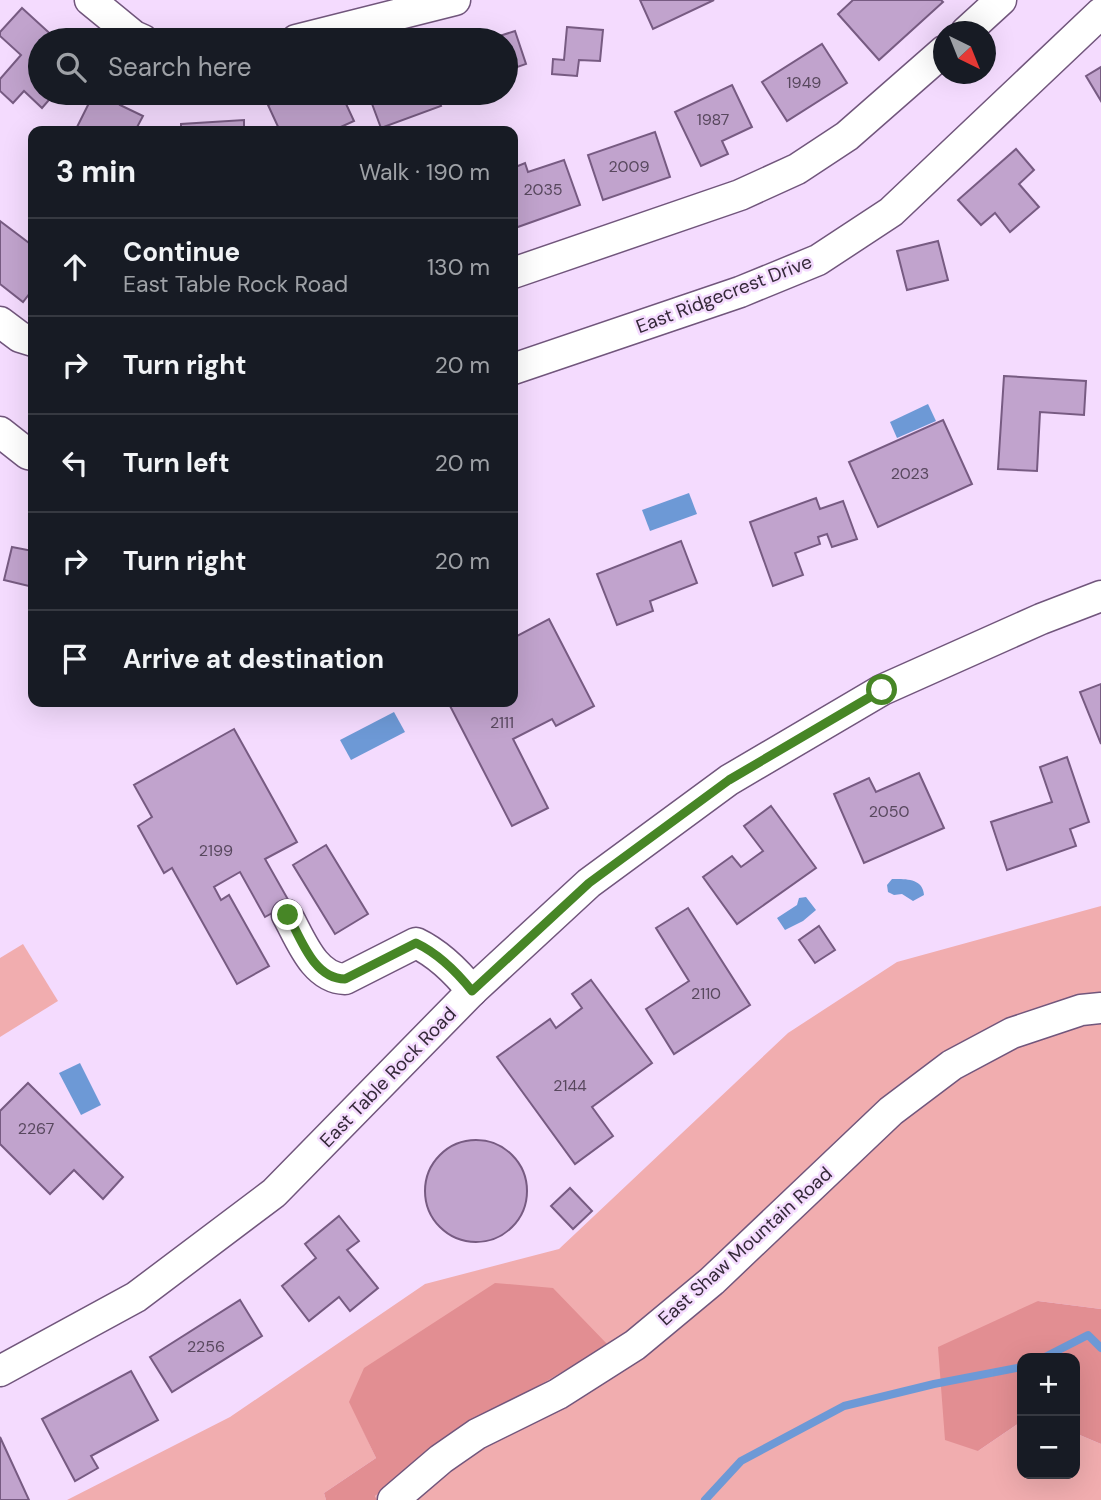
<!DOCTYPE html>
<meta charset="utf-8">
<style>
body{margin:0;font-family:"DM Sans",sans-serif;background:#242831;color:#f1f3f6}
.controls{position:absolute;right:21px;bottom:21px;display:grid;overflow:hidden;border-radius:14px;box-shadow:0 7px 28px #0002}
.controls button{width:63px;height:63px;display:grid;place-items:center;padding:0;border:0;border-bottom:2px solid #363941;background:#171b24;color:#f1f3f6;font:35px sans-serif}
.compass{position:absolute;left:933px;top:21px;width:63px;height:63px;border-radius:50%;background:#171b24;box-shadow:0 7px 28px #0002;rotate:137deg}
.stop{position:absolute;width:21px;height:21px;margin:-16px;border:5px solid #478626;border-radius:50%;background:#fff}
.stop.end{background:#478626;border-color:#fff;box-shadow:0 2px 7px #0008}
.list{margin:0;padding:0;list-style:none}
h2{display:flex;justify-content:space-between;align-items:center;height:91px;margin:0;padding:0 28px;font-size:30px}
h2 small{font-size:23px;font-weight:400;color:#9ea1a6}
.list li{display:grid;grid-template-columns:46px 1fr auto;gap:21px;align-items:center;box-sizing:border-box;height:98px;padding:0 28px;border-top:2px solid #363941}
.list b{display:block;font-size:26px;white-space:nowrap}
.list p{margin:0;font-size:23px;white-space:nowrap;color:#9ea1a6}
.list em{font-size:23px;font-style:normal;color:#9ea1a6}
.icon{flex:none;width:38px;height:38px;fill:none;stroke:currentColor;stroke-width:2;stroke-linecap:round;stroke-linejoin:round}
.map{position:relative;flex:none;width:1101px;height:1500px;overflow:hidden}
.search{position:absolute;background:#171b24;box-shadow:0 7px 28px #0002;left:28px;top:28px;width:490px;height:77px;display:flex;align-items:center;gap:18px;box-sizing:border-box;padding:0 24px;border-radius:38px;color:#9ea1a6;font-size:26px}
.panel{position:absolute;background:#171b24;box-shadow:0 7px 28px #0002;left:28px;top:126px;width:490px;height:581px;border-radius:14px}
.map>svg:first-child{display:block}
.green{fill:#f1adaf}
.forest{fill:#e28e92}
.water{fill:#6d99d6}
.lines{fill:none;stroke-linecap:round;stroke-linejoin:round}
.stream{stroke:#6d99d6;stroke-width:8}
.building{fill:#c1a3cd;stroke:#775b82;stroke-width:2}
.minor-casing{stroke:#71567c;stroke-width:33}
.minor{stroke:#fff;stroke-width:30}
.route{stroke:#478626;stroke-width:9}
.labels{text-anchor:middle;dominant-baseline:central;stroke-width:5;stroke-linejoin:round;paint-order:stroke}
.number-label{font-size:16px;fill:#58485e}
.street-label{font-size:19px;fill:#352939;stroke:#f4dbfe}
</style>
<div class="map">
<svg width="1101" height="1500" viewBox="0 0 1101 1500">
<rect width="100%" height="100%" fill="#f4dbfe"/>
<g class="green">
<path d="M1101,906V1309L1038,1301L978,1451L1022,1421V1474H1075V1433L1101,1444V1500H377L375,1496L473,1424L350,1402L376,1458L324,1493L326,1500H67L230,1417L425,1284L559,1249L788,1033L897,962Z"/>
<path d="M23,944L58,1001L0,1037V958Z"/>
</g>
<g class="forest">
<path d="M495,1283L553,1288L608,1345L473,1424L375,1496L377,1500H326L324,1493L376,1458L349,1402L364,1368Z"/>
<path d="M1038,1301L1101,1309V1444L1075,1433V1358H1022V1421L978,1451L945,1440L938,1347Z"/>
</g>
<g class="water">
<path d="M928,404L936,421L897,438L890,422Z"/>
<path d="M689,493L697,514L650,531L642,510Z"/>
<path d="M394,712L405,732L351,760L340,740Z"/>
<path d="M892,879C905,879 923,878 924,895L913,901L902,894L894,895L888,892L887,885Z"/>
<path d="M806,897L816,910L803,921L785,930L777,918L797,905L799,898Z"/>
<path d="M80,1063L101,1105L81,1115L59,1073Z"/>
</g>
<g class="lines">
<g class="stream">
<path d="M1043,1358L1088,1335L1101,1348"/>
<path d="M705,1500L741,1461L844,1406L934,1384L1022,1367"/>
</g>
</g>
<g class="building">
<path d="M640,0H714L653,29Z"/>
<path d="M853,0H941L943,2L879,60L838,14Z"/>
<path d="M22,8L57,40H40V93H55L42,108L24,91L13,103L0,91V79L21,55L0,36V32Z"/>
<path d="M567,27L603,30L600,61L579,60L577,76L552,74L553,59L564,60Z"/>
<path d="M515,31L526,64L506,71V40H487Z"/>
<path d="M822,44L847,83L787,121L762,82Z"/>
<path d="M1101,67V101L1086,76Z"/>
<path d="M732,85L752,127L722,141L728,154L701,166L675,112Z"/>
<path d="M94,93H126L120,105L143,116L135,131H80L76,129Z"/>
<path d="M297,93H304L307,100L323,93H341L354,121L332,131H280L268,105Z"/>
<path d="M368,93H436L441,106L381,128Z"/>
<path d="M244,120V131H181V124Z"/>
<path d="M655,132L670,177L603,200L588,155Z"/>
<path d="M1016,149L1034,170L1019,184L1039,207L1010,232L995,213L981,225L958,200Z"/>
<path d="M564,160L580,205L515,228L513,168L525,163L528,172Z"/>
<path d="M0,221L33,246V289L23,302L0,284Z"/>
<path d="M938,241L948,280L907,290L897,251Z"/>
<path d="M1004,376L1086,381L1084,415L1040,412L1037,471L998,469Z"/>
<path d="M943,420L972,484L878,527L849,462Z"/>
<path d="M816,498L820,509L843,501L857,539L832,547L827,534L818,537L820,544L795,553L803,575L773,586L750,522Z"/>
<path d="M681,541L697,583L650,601L653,611L617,625L597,574Z"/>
<path d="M12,547L33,551V587L4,580Z"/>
<path d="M549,619L594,706L556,726L552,719L513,739L548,808L512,826L448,702H513V638Z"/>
<path d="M1101,684V744L1080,692Z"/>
<path d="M234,729L297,842L265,859L290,903L265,917L240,872L214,887L221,900L229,895L269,966L237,984L172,868L164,873L138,826L152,817L134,785Z"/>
<path d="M1067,757L1089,822L1070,829L1076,846L1007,870L991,822L1052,802L1040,767Z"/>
<path d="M919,773L944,828L864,863L834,794L869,778L876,792Z"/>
<path d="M771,806L816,868L737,924L703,877L732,856L741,867L763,851L744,826Z"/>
<path d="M326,845L368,914L335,934L293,865Z"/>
<path d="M688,908L750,1005L674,1054L646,1009L689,981L656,928Z"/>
<path d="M819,926L835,950L815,963L799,940Z"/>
<path d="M591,980L652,1063L592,1107L613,1136L575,1164L497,1057L550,1019L556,1028L582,1008L572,994Z"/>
<path d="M28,1083L123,1177L103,1199L74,1170L50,1194L0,1144V1111Z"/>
<circle cx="476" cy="1191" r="51"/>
<path d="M570,1188L592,1211L573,1229L551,1206Z"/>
<path d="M339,1216L359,1241L347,1250L378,1288L350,1311L339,1297L309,1321L282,1286L316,1258L305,1244Z"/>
<path d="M240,1300L262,1336L172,1392L150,1357Z"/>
<path d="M131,1371L158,1420L91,1456L98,1468L75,1481L42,1419Z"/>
<path d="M0,1437L29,1500H0Z"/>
</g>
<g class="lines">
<defs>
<g id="minor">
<path d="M90,0L134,36L143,40"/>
<path d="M966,32L1001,0"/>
<path d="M296,40L455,0"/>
<path d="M513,273L740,195L797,169L847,136L944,51"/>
<path d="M0,322L20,337L33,341"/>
<path d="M513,369L740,292L818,260L891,212L1101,13"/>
<path d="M0,432L28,454L33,455"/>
<path d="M287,915C301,940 314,978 345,979L416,943C439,954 456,971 472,991"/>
<path d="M0,1371L136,1297L274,1193L472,991L589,883L729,780L882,690L1041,619L1101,596"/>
<path d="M393,1500L441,1459L477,1434L558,1394L635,1345L712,1281L891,1111L952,1065L1012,1033L1081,1010L1101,1008"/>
</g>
</defs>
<use href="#minor" class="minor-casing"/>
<use href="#minor" class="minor"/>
</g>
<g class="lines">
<path class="route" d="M288,915C301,939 314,979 345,979L416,943C439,954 456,971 472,991L589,883L729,780L882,690"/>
</g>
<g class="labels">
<g class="number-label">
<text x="804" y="82">1949</text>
<text x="713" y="119">1987</text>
<text x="629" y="166">2009</text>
<text x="543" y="189">2035</text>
<text x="910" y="473">2023</text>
<text x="502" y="722">2111</text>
<text x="889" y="811">2050</text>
<text x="216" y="850">2199</text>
<text x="706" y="993">2110</text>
<text x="570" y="1085">2144</text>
<text x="36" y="1128">2267</text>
<text x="206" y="1346">2256</text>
</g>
<g class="street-label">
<text transform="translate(724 294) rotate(-21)">East Ridgecrest Drive</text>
<text transform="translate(388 1077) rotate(-46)">East Table Rock Road</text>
<text transform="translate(745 1246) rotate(-42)">East Shaw Mountain Road</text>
</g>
</g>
</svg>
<div class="controls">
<button>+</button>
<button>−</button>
</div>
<svg class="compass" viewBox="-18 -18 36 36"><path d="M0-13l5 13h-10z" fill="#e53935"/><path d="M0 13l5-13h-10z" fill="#9ea1a6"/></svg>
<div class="stop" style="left:882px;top:690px"></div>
<div class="stop end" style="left:288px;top:915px"></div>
<div class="search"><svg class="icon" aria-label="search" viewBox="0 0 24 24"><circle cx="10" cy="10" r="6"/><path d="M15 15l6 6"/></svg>Search here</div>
<section class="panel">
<h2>3 min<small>Walk · 190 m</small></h2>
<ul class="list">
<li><svg class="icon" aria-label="ahead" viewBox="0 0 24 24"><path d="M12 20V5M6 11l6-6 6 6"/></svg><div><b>Continue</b><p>East Table Rock Road</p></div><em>130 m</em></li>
<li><svg class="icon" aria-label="right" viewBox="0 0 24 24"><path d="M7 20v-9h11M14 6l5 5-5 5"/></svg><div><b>Turn right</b></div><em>20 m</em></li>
<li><svg class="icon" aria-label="left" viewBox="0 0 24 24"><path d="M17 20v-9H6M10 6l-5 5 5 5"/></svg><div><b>Turn left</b></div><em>20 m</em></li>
<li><svg class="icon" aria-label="right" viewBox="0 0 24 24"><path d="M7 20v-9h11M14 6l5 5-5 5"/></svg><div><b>Turn right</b></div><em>20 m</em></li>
<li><svg class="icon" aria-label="arrive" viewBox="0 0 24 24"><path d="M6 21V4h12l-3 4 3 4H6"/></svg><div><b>Arrive at destination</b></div></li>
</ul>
</section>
</div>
